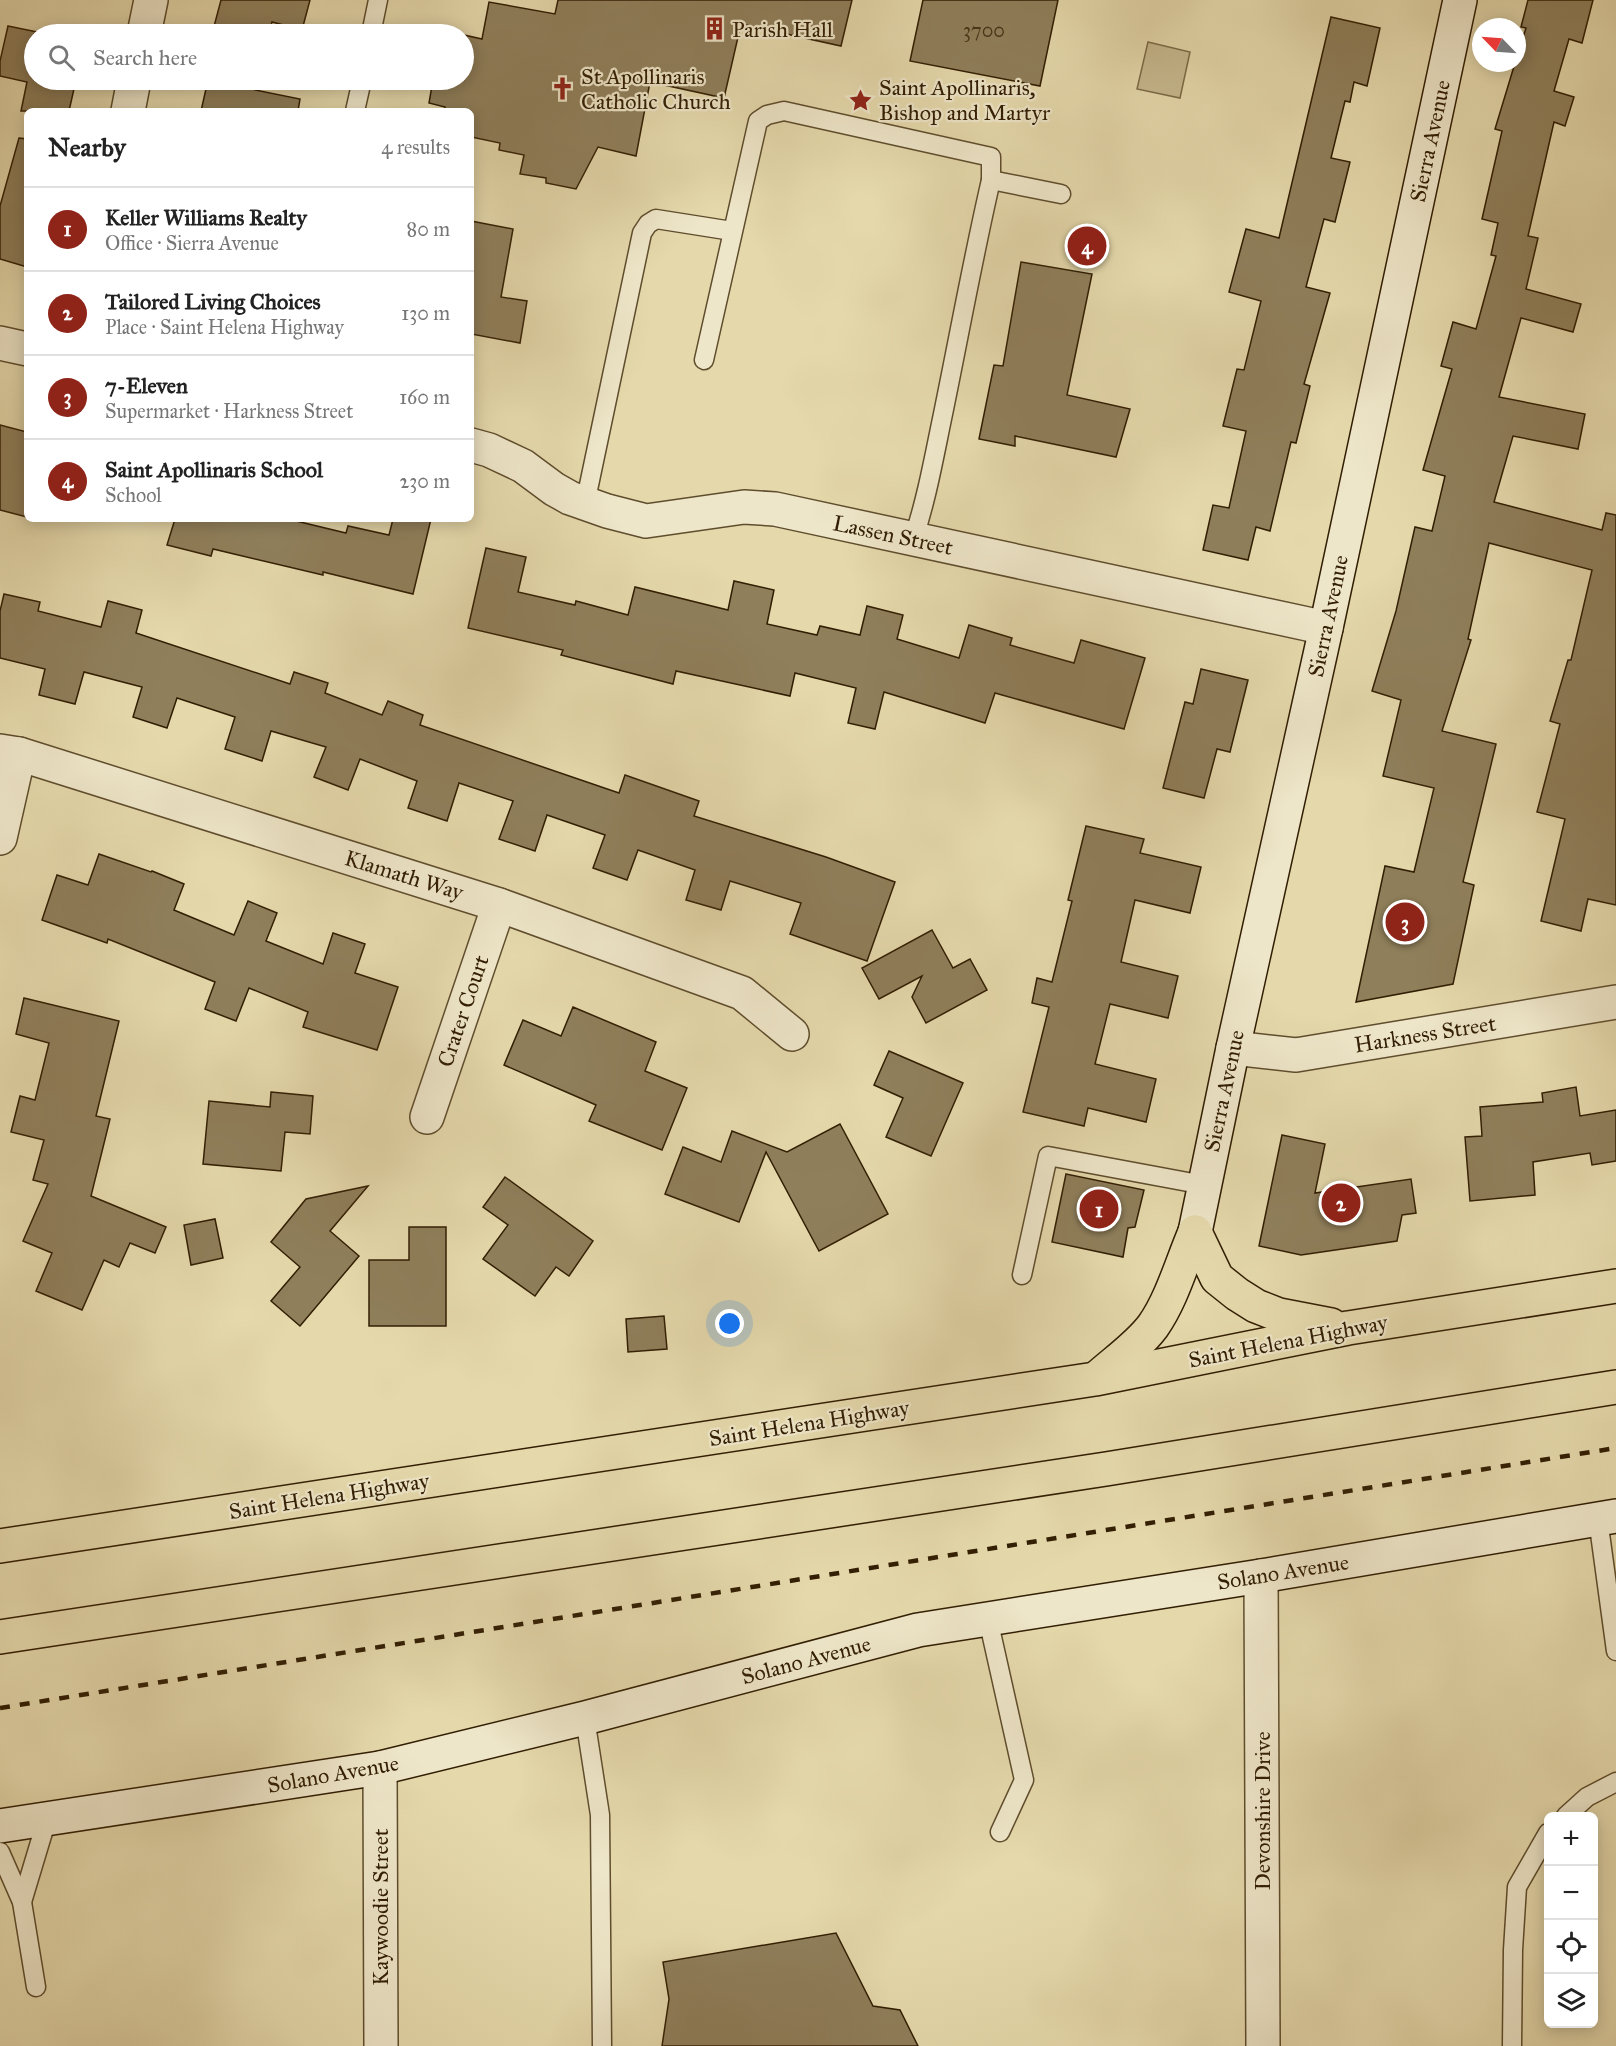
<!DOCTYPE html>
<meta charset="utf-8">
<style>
body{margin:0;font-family:"IM FELL Great Primer",serif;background:#f2f2f2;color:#222}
.controls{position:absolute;right:18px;bottom:18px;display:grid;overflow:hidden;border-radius:9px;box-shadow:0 3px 15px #0003}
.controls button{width:54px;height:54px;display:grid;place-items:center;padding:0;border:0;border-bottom:2px solid #e0e0e0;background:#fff;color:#222;font:30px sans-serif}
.compass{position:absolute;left:1472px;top:18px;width:54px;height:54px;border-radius:50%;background:#fff;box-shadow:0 3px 15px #0003;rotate:295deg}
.you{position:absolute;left:730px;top:1324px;width:21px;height:21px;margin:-15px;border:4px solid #fff;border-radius:50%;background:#1a73e8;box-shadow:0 0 0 9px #1a73e833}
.badge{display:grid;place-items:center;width:39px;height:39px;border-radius:50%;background:#8f2418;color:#fff;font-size:20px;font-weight:700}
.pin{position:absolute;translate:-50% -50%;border:3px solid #fff;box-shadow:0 2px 6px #0006}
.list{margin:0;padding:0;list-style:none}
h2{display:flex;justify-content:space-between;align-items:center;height:78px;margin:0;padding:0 24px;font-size:26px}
h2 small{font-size:20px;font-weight:400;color:#767676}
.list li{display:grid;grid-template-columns:39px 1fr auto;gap:18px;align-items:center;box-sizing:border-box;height:84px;padding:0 24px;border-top:2px solid #e0e0e0}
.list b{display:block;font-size:22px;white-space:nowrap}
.list p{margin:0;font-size:20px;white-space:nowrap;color:#767676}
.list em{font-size:20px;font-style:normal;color:#767676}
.icon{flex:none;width:33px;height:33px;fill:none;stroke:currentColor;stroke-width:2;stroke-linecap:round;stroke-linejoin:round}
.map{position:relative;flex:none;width:1616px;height:2046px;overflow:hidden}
.search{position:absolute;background:#fff;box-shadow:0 3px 15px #0003;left:24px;top:24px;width:450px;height:66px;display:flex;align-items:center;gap:15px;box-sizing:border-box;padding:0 21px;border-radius:33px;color:#767676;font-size:22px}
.panel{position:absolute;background:#fff;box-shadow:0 3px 15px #0003;left:24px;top:108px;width:450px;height:414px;border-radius:9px}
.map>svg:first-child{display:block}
.pitch{fill:#c7b98f;stroke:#7c6c49;stroke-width:1.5}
.building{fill:#8f7f5b;stroke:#321e03;stroke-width:1.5}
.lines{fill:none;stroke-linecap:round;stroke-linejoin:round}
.lane-casing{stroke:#5f4d2d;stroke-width:21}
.street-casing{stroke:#5f4d2d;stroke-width:36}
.secondary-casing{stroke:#321e03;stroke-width:36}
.highway-casing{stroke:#321e03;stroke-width:36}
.lane{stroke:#eee6c9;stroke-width:18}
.street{stroke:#eee6c9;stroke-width:33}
.secondary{stroke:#eee6c9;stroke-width:33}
.highway{stroke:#e5d9ac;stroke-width:33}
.rail{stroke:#321e03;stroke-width:4.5;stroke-dasharray:10 10;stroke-linecap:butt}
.labels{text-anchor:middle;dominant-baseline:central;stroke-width:4.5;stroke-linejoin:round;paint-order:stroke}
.number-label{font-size:20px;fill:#493619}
.poi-label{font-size:22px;fill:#321e03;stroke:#eee6c9;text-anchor:start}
.street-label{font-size:22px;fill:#321e03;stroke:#eee6c9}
</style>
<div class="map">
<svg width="1616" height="2046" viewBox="0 0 1616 2046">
<rect width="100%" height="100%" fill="#e5d9ac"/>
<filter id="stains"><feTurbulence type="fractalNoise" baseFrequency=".00333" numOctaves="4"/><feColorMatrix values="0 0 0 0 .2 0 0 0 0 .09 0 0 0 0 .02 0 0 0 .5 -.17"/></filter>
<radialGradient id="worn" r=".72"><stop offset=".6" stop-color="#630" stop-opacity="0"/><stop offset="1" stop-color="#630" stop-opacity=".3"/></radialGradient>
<path class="pitch" d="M1148,42L1190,52L1180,98L1137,89Z"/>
<g class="building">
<path d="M221,0H310L302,30L272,22L269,34H212Z"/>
<path d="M558,0H852L841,46L741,24L724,98L650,82L636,156L598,147L576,189L546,183V178L520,174L524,155L499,150L500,143L471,137V111H444L445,107L429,103L433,80H464V35L482,39L489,2L555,14Z"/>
<path d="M923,0H1058L1040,86L910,61Z"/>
<path d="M1528,0H1593L1582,43L1569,39L1554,91L1574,97L1565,126L1554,122L1528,236L1538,238L1526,289L1581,304L1573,332L1521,318L1499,397L1585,414L1578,449L1513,436L1494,502L1602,530L1606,513L1616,515V905L1588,899L1581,931L1541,921L1565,819L1537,812L1560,724L1550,721L1568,660H1571L1592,570L1489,543L1468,639L1471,640L1442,731L1496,744L1463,882L1474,885L1453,984L1356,1002L1385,866L1414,872L1434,788L1383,776L1401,700L1372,691L1396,611L1415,527L1432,531L1445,476L1423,470L1452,369L1441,366L1453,322L1476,329L1496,256L1491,255L1498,223L1482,219L1502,131L1495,129L1515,63H1517V56L1526,28L1521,27Z"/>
<path d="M1331,17L1380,28L1367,86L1354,82L1350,102L1345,101L1331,158L1350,162L1335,222L1324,219L1306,287L1330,293L1304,384L1310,386L1296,443L1291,442L1270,531L1256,527L1248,560L1203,550L1213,505L1229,508L1246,431L1223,426L1237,369L1244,370L1261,301L1229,292L1246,229L1279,238Z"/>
<path d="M8,26L47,34H34V80H76L69,111H21L27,82L0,76V61Z"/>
<path d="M208,80H243L241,87L300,99L298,111H201Z"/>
<path d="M19,138L27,139V267L0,259V206Z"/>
<path d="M471,221L513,229L501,297L527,301L520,343L471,334Z"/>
<path d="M1021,262L1092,274L1067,395L1130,409L1116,457L1015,436V446L979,439L994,365L1003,366Z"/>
<path d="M0,425L27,432V517L0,510Z"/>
<path d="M175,519H288L346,533L348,526L389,535L393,519H431L413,594L323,572V575L213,549L211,556L167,545Z"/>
<path d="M486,548L526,557L518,592L575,605L576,601L628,615L635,587L728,610L734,581L774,590L767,624L817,635L820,626L860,635L867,606L903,615L897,639L959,658L969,625L1012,638L1010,645L1074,663L1081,640L1145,658L1124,729L995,693L985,723L884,692L875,729L848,723L856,688L795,673L790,696L676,671L673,684L561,655L563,650L468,628Z"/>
<path d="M4,594L40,602L38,611L101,627L108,601L142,610L136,633L290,684L294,672L328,683L325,693L382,715L388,701L423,715L420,725L619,793L625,775L699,801L694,816L826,857L895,882L867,961L790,934L801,903L730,881L721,910L686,900L695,870L638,850L627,880L593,868L605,835L547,815L535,851L499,839L513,801L459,783L447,821L408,808L417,781L360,759L348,790L314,777L326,747L271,731L262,761L225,749L235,717L177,698L167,728L133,717L142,687L84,672L75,704L39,695L45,669L0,658V611Z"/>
<path d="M1201,669L1248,680L1230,752L1217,749L1204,798L1163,788L1185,702L1193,704Z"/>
<path d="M1086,826L1144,839L1140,853L1201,867L1190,913L1135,900L1121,962L1178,976L1168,1018L1110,1004L1095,1064L1156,1079L1146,1122L1088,1108L1084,1126L1023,1112L1049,1007L1032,1003L1037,978L1052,982L1072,901L1068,900Z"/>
<path d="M99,854L151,872L152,871L184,884L174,910L234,935L248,901L277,913L266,941L323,964L333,933L365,944L355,973L398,987L377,1050L303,1027L308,1012L249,988L236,1021L205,1009L215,982L108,939L107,943L42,920L57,875L88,885Z"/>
<path d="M932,930L953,968L970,959L987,990L926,1023L912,997L922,976L879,999L862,968Z"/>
<path d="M24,998L119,1021L96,1116L110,1119L91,1196L166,1227L155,1253L130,1243L119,1267L104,1260L82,1310L36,1291L52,1253L23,1241L48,1184L33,1180L44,1140L11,1132L20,1096L35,1100L49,1043L16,1034Z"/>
<path d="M573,1007L656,1042L645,1071L687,1088L662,1150L589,1121L596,1105L504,1065L523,1020L561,1036Z"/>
<path d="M889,1051L963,1083L931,1156L886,1137L903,1098L874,1085Z"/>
<path d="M1576,1087L1580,1116L1616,1110V1161L1592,1165L1590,1153L1533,1162L1535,1195L1470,1201L1465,1137L1482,1136L1480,1107L1543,1102L1542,1093Z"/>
<path d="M271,1092L313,1096L310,1134L285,1132L281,1171L203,1164L209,1101L270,1107Z"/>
<path d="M840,1124L888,1214L819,1251L766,1152L739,1222L665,1194L683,1147L721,1162L732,1131L787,1152Z"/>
<path d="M1282,1135L1325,1144L1315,1193L1411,1179L1416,1213L1402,1215L1397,1241L1301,1255L1259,1246Z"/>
<path d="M1066,1174L1144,1190L1135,1227L1128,1228L1123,1257L1052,1242Z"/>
<path d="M505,1177L593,1241L569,1276L556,1267L535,1296L483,1259L508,1225L483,1207Z"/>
<path d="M368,1186L330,1231L359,1256L300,1326L271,1301L300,1267L271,1242L306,1199Z"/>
<path d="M215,1219L223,1258L191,1265L184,1225Z"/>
<path d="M409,1227H446V1326H369V1260H409Z"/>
<path d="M664,1316L667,1349L628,1352L626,1319Z"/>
<path d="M836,1933L873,2006L900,2010L918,2046H662L669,1999L663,1962Z"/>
</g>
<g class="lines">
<defs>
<g id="lane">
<path d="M371,34L378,0"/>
<path d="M355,111L362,80"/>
<path d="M991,180L1061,194"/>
<path d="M704,360L758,121L767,115L784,111L991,157V180C973,258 959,336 943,414C934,457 927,498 913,540"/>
<path d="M585,504L642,233L648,224L656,219L732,231"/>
<path d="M1022,1275L1048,1156L1204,1185"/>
<path d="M1598,1519L1616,1651"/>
<path d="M988,1619L1024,1780L1000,1832"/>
<path d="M585,1718L600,1815L602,2046"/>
<path d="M1566,1816L1587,1797L1616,1782"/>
<path d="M0,1852L22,1902L36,1987"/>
<path d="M22,1902L47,1819"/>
<path d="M1512,2046L1513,1950L1517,1887L1548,1833"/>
</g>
<g id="street">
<path d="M144,34L151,0"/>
<path d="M128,111L134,80"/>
<path d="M0,343L27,349"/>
<path d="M471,445L489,450L523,466L554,489L570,498L607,511L646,521L744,507L775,509L1326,628"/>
<path d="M0,751L19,754L499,905L742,993L792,1034"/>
<path d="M0,838L19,754"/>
<path d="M1233,1048L1296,1055L1616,1002"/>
<path d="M427,1117L499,905"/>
<path d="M1261,1576L1263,2046"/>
<path d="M380,1768L381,2046"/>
</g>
<g id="secondary">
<path d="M1195,1232L1233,1048L1326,628L1460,0"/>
<path d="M0,1826L380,1768L585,1718L918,1630L1261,1576L1616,1516"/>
</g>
<g id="highway">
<path d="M1195,1232L1217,1278L1237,1294L1256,1306L1279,1315L1331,1325"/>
<path d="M1098,1377C1116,1361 1139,1345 1153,1326C1172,1299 1182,1262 1195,1232"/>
<path d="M0,1546L1095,1379L1348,1328L1616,1286"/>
<path d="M0,1637L1106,1469L1616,1387"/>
</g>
</defs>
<use href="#lane" class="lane-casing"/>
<use href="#street" class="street-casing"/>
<use href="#secondary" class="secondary-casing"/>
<use href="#highway" class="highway-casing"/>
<use href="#lane" class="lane"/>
<use href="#street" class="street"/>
<use href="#secondary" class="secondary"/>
<use href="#highway" class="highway"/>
<path class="rail" d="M0,1708L1616,1448"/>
</g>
<defs>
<symbol id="building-bare" viewBox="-9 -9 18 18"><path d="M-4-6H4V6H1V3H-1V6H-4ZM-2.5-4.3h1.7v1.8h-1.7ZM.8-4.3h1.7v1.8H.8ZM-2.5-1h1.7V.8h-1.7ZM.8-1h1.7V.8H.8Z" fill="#8f2418" stroke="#eee6c9" stroke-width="2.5" paint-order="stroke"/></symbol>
<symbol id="church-bare" viewBox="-9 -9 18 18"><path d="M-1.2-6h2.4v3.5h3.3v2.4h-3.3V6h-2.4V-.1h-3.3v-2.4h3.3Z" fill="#8f2418" stroke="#eee6c9" stroke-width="2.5" paint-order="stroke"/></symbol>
<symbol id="sight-bare" viewBox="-9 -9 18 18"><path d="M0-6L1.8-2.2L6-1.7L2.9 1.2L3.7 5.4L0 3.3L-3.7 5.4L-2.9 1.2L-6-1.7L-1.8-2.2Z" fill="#8f2418" stroke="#eee6c9" stroke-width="2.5" paint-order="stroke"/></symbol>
</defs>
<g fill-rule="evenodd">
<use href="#building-bare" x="698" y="12" width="33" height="33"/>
<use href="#church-bare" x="546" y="72" width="33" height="33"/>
<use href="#sight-bare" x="844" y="84" width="33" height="33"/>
</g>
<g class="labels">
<g class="number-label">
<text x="984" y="30">3700</text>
</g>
<g class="poi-label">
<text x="732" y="29">Parish Hall</text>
<text x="581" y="76">St Apollinaris<tspan x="581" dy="25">Catholic Church</tspan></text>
<text x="879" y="87">Saint Apollinaris,<tspan x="879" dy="25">Bishop and Martyr</tspan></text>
</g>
<g class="street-label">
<text transform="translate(1430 141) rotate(-78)">Sierra Avenue</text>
<text transform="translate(893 535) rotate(12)">Lassen Street</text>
<text transform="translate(1328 616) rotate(-78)">Sierra Avenue</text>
<text transform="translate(404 875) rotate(17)">Klamath Way</text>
<text transform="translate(463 1011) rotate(-71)">Crater Court</text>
<text transform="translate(1425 1034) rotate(-9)">Harkness Street</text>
<text transform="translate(1224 1091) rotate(-78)">Sierra Avenue</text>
<text transform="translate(1288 1341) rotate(-11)">Saint Helena Highway</text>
<text transform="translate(809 1423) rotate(-9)">Saint Helena Highway</text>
<text transform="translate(329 1496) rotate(-9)">Saint Helena Highway</text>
<text transform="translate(1283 1572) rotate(-9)">Solano Avenue</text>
<text transform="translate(806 1660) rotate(-15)">Solano Avenue</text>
<text transform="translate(333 1774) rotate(-10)">Solano Avenue</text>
<text transform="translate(1262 1811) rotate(-90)">Devonshire Drive</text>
<text transform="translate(380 1907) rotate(-90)">Kaywoodie Street</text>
</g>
</g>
<rect width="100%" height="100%" filter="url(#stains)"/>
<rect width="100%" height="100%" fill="url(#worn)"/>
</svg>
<div class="controls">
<button>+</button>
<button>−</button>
<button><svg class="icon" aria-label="locate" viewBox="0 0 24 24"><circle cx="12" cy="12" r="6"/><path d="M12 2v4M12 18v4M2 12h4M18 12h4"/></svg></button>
<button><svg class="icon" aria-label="layers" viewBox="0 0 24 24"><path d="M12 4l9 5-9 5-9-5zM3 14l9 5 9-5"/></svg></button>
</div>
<svg class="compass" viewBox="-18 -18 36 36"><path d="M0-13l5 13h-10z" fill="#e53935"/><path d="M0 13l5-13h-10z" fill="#767676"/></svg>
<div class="you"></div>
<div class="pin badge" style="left:1099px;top:1209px">1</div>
<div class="pin badge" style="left:1341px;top:1203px">2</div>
<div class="pin badge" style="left:1405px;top:922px">3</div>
<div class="pin badge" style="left:1087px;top:246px">4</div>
<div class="search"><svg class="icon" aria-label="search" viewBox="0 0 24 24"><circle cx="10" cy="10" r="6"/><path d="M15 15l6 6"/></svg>Search here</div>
<section class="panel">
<h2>Nearby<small>4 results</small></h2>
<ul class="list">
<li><span class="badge">1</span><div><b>Keller Williams Realty</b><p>Office · Sierra Avenue</p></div><em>80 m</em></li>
<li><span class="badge">2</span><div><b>Tailored Living Choices</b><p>Place · Saint Helena Highway</p></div><em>130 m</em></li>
<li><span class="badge">3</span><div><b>7-Eleven</b><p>Supermarket · Harkness Street</p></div><em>160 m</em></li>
<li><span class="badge">4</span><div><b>Saint Apollinaris School</b><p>School</p></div><em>230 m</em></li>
</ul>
</section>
</div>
